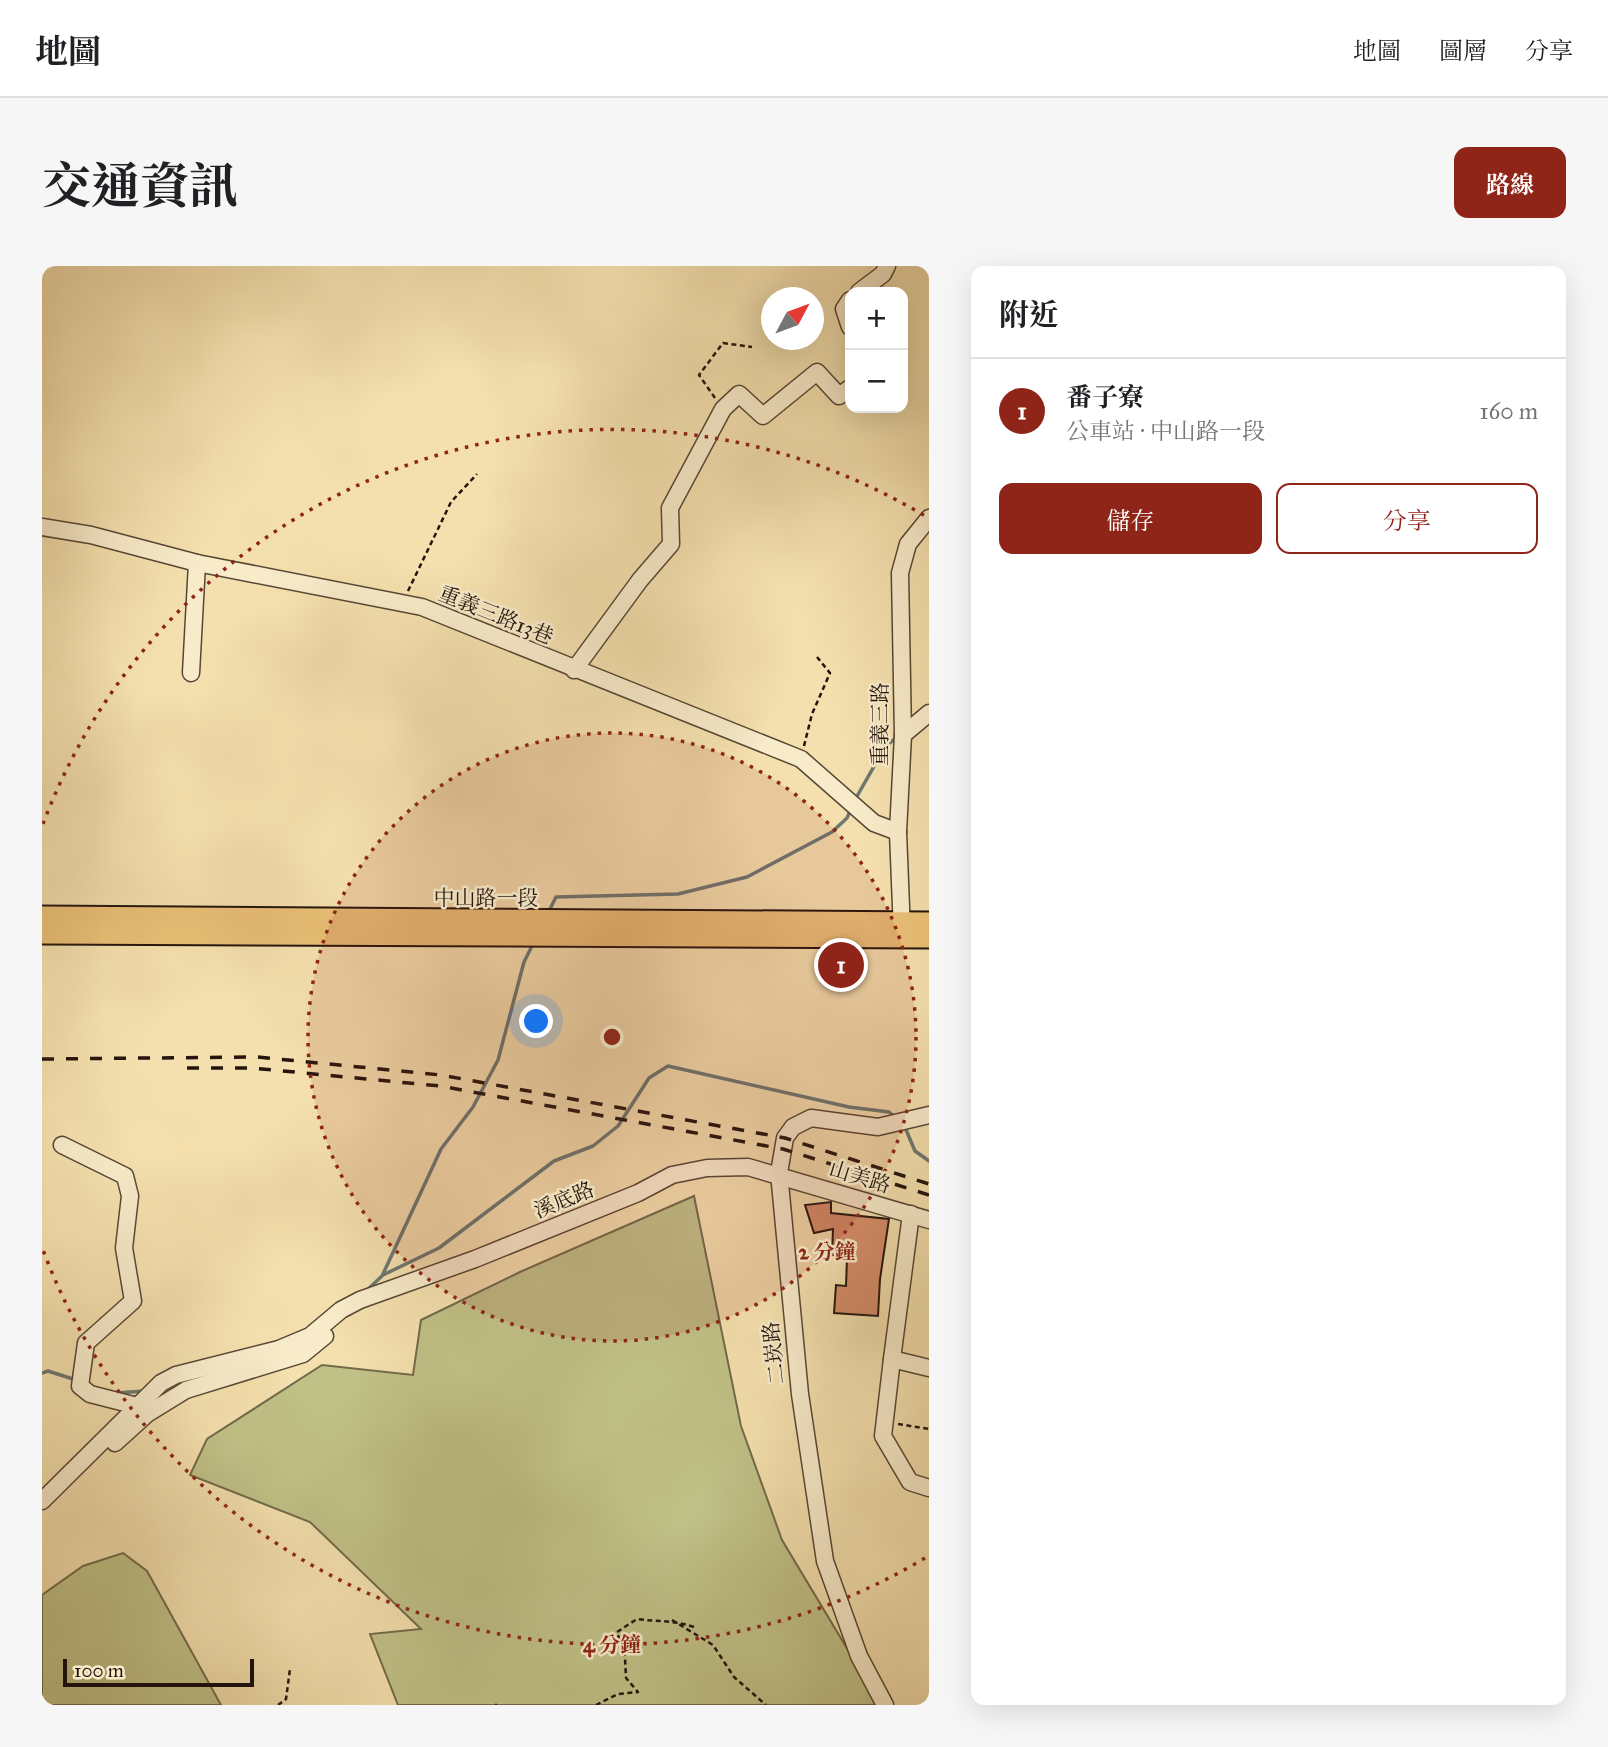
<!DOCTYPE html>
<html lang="zh-TW">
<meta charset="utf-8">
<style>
body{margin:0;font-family:"IM FELL Great Primer","Noto Serif TC",serif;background:#f6f6f6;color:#202124}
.controls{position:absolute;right:21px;top:21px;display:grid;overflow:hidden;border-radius:14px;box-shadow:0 7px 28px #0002}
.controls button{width:63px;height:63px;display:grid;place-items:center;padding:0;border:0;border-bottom:2px solid #e0e0e0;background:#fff;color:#202124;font:35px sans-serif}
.compass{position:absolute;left:719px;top:21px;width:63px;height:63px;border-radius:50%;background:#fff;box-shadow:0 7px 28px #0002;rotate:49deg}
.scale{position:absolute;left:21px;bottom:18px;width:191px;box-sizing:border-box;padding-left:7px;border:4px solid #23140d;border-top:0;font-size:19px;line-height:24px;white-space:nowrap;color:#23140d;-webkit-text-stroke:5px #f8ebca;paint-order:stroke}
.you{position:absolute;left:495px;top:756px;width:24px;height:24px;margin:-18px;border:5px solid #fff;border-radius:50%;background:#1a73e8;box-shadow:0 0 0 10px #1a73e833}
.badge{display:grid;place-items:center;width:46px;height:46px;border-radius:50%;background:#8f2418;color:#fff;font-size:23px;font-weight:700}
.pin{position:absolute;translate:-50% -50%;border:4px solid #fff;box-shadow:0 2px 7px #0006}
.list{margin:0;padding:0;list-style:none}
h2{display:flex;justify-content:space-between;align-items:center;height:91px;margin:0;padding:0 28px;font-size:30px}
h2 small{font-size:23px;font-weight:400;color:#757577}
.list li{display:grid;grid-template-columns:46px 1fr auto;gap:21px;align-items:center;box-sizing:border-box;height:105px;padding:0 28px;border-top:2px solid #e0e0e0}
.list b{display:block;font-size:26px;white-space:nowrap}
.list p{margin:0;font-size:23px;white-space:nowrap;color:#757577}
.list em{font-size:23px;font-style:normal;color:#757577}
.actions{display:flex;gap:14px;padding:21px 28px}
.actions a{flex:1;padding:16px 0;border:2px solid #8f2418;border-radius:14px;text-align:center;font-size:24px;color:#8f2418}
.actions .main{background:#8f2418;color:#fff}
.map{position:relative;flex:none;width:887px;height:1439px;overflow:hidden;border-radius:14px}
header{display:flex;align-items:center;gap:42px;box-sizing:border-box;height:98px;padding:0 35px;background:#fff;border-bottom:2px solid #e0e0e0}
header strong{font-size:33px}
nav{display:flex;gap:38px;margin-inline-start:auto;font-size:24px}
.intro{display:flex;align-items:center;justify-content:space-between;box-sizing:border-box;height:168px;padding:0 42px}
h1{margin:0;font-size:49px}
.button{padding:18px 32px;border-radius:14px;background:#8f2418;color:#fff;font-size:24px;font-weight:700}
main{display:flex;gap:42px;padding:0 42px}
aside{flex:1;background:#fff;border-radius:14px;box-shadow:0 7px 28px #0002}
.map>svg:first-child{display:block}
.green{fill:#c0c187;stroke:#726a4a;stroke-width:2}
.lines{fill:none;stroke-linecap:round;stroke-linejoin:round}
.stream{stroke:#6d7871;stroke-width:3.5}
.building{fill:#d58d69;stroke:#23140d;stroke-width:2}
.minor-casing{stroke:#574735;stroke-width:19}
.major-casing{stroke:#23140d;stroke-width:23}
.path{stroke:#23140d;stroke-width:2.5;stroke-dasharray:5 3.5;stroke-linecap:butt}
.minor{stroke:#f8ebca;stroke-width:16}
.major{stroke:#eac077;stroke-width:19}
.rail{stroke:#23140d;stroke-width:3.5;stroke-dasharray:12 12;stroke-linecap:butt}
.ring{fill:none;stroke:#8f2418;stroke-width:3.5;stroke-dasharray:3.5 7}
.labels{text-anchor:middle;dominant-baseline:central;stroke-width:5;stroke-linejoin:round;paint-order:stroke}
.street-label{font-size:21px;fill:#23140d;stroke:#f8ebca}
.centre{fill:#8f2418;stroke:#f8ebca;stroke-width:3.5}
.ring-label{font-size:21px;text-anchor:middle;font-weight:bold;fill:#8f2418;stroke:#f8ebca;stroke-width:5;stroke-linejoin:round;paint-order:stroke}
</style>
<header>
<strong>地圖</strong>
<nav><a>地圖</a><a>圖層</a><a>分享</a></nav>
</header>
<div class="intro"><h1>交通資訊</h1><a class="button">路線</a></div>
<main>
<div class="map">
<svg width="887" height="1439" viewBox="0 0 887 1439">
<rect width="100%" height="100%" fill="#f4e0ae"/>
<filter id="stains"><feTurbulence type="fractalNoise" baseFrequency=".00286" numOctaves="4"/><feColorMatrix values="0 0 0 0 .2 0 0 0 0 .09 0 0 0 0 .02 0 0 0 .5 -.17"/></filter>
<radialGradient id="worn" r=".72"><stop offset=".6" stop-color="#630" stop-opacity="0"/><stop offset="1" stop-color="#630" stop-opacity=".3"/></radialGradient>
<g class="green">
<path d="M652,930L699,1160L740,1274L839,1439H356L328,1368L379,1363L268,1256L148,1209L165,1173L280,1099L371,1109L379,1054L478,1006Z"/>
<path d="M81,1287L105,1305L179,1439H0V1329L41,1300Z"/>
</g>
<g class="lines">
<g class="stream">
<path d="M814,532L843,481L856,470"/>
<path d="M506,647L514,631L636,628L705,611L790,566L805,552L809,543"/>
<path d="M862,859L873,885L887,895"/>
<path d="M341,1008L399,883L431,841L456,794L482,696L492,676"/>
<path d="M323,1026L341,1009L397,982L512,895L551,880L576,860L607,812L626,800L807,841L847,846L853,851"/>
<path d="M0,1107L6,1105L34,1114"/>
<path d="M75,1127L102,1125"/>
</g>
</g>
<path class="building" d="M789,936V947L847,953L838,1013L836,1050L792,1047L794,1019L804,1020L805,992L790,989L791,963L772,967L763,939Z"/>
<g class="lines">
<defs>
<g id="minor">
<path d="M817,26L841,8L845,0"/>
<path d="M808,34L802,43L808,61"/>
<path d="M0,261L49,269L155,297L380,341L759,493L832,557L856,566"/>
<path d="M532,404L598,314L629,278L628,242L681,143L697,128L721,150L775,106L797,130L808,122"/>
<path d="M149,407L155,297"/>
<path d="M861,469L887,447"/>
<path d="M860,666L856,566L861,469L858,307L866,278L887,252"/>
<path d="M20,879L83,910L88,930L82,982L91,1035L44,1077L38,1120L48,1128L95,1140"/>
<path d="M869,948L850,1093L887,1102"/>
<path d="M850,1093L841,1170L868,1216L887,1222"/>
<path d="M73,1177L105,1148L144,1124L261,1088L283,1070"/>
<path d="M0,1235L119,1117L134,1109L237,1083L268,1070L299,1044L318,1034L433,993L596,927L630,909L665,902L706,901L887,954"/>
<path d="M843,1439L817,1390L783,1295L758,1128L737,907L743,872L751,861L769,852L836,861L887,849"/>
</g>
<g id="major">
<path d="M0,650L887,656"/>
<path d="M0,668L887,672"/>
</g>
</defs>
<use href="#minor" class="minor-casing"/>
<use href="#major" class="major-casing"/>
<g class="path">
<path d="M673,132L657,109L681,77L710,81"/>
<path d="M366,325L409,236L435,208"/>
<path d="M762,480L770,448L788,407L775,391"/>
<path d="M856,1158L887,1163"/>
<path d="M630,1354L671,1379L692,1411L724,1439"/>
<path d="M236,1439L244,1433L248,1403"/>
<path d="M453,1439H455"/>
<path d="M554,1439L576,1428L596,1426L584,1412L583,1392L575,1366L595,1353C616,1356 632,1354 652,1361"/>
</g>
<use href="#minor" class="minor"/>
<use href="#major" class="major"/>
<g class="rail">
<path d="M0,793L215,791L399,809L743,872L887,918"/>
<path d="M145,802H210L398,820L741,883L887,929"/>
</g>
</g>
<circle cx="570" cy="771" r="304" fill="#8f2418" fill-opacity=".12"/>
<g class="ring">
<circle cx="570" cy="771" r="304"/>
<path d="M883 1292A608 608 0 0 1 1 984M1 558A608 608 0 0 1 883 250"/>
</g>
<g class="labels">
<g class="street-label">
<text transform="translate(454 349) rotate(22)">重義三路13巷</text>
<text transform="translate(838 458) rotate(-90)">重義三路</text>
<text x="444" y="632">中山路一段</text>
<text transform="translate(818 911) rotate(17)">山美路</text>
<text transform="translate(522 934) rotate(-22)">溪底路</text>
<text transform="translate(732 1087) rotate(-96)">二崁路</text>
</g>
</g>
<circle cx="570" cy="771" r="10" class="centre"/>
<g class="ring-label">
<text x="785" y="993">2 分鐘</text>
<text x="570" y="1386">4 分鐘</text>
</g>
<rect width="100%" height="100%" filter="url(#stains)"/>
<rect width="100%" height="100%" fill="url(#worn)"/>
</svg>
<div class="controls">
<button>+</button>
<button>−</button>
</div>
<svg class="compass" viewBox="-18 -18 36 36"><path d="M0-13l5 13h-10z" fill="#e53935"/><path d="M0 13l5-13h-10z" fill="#757577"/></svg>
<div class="scale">100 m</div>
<div class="you"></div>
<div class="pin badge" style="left:799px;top:699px">1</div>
</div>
<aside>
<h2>附近<small></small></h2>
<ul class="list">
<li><span class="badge">1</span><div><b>番子寮</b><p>公車站 · 中山路一段</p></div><em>160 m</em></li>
</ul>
<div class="actions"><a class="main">儲存</a><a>分享</a></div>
</aside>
</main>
